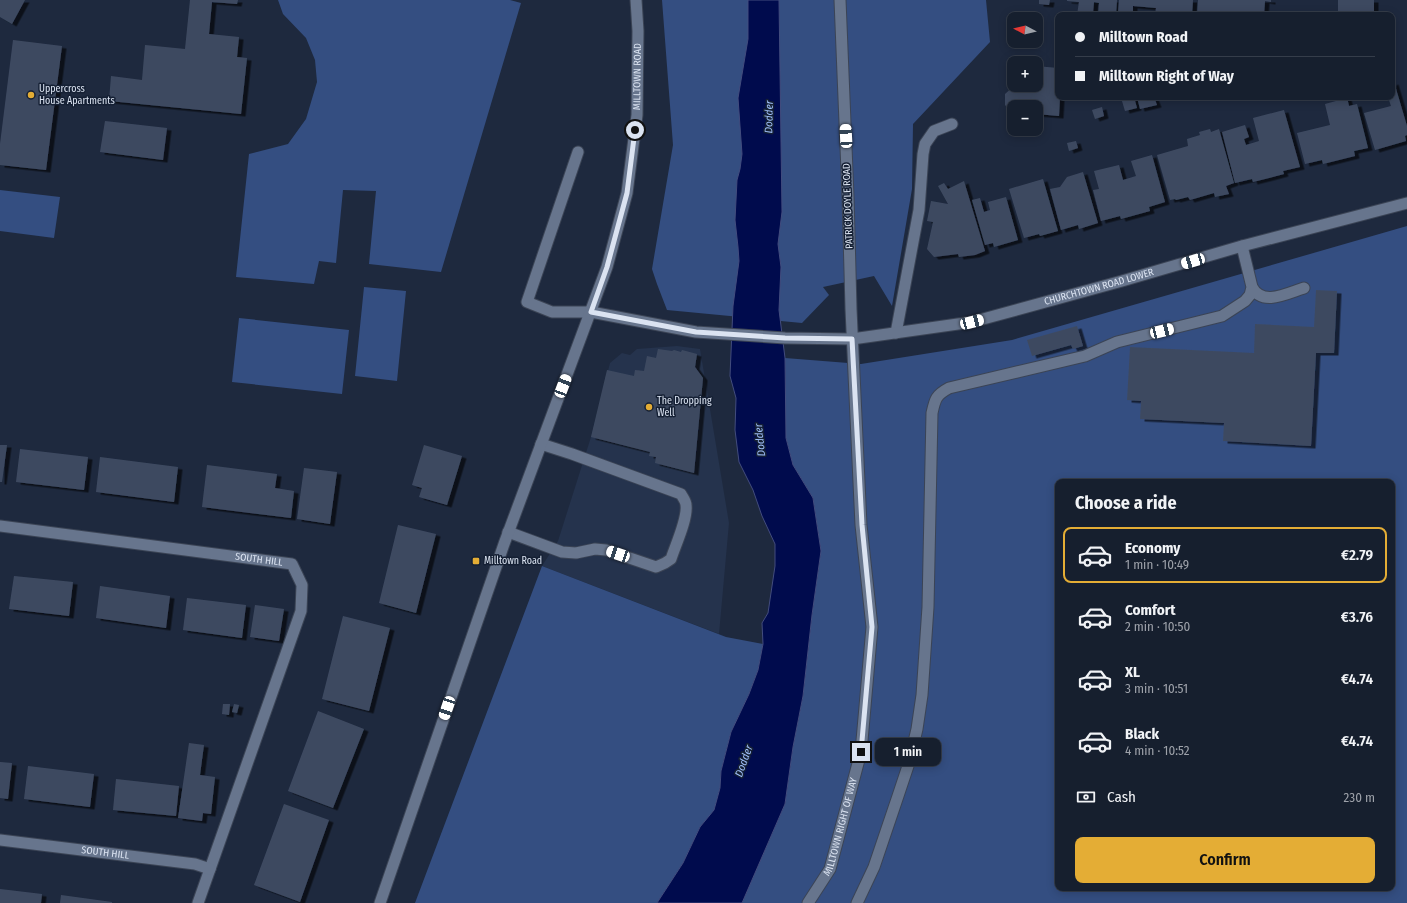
<!DOCTYPE html>
<meta charset="utf-8">
<style>
body{margin:0;font-family:"Fira Sans Condensed",sans-serif;background:#232c3a;color:#f1f3f6;height:100vh;display:flex;flex-direction:column;font-size:15px;white-space:nowrap}
*{box-sizing:border-box;margin:0}
p{font-size:13px;color:#9ea2aa}
.icon{flex:none;width:22px;height:22px;fill:none;stroke:currentColor;stroke-width:2;stroke-linecap:round;stroke-linejoin:round}
.map{position:relative;flex:1;overflow:hidden}
.drawer{position:absolute;left:1055px;top:479px;width:340px;height:412px;display:flex;flex-direction:column;background:#161f2e;border-radius:8px;box-shadow:0 2px 10px #0003,0 0 0 1px #353d4a}
.drawer>*{flex:none}
.top-card{position:absolute;left:1055px;top:12px;width:340px;height:88px;border-radius:8px;box-shadow:0 2px 10px #0003,0 0 0 1px #353d4a;display:grid;align-content:center;height:88px;padding:0 20px;background:#161f2e}
.needle{width:26px;rotate:277deg}
.tools{position:absolute;left:1007px;top:12px;display:grid;gap:8px}
.tools a{display:grid;place-items:center;width:36px;height:36px;border-radius:8px;background:#161f2e;box-shadow:0 2px 10px #0003,0 0 0 1px #353d4a;font-size:20px}
.end{position:absolute;width:18px;height:18px;margin:-9px;border:5px solid #dbe3f1;background:#111;box-shadow:0 0 0 2px #111}
.from{border-radius:50%}
.bubble{position:absolute;height:28px;border-radius:8px;background:#161f2e;box-shadow:0 2px 10px #0003,0 0 0 1px #353d4a;font-size:13px;font-weight:600;line-height:28px;text-align:center}
.car{position:absolute;width:12px;height:24px;margin:-12px -6px;border-radius:5px;box-shadow:0 0 3px 1px #0007;background:linear-gradient(#fff 24%,#345 0 40%,#fff 0 76%,#345 0 86%,#fff 0)}
.top-card b{display:flex;align-items:center;gap:14px;height:38px;font-size:15px}
.top-card b+b{border-top:1px solid #353d4a}
.top-card i{width:10px;height:10px;background:#f1f3f6}
ul{padding:0;list-style:none}
li{display:flex;align-items:center;gap:12px;height:56px;margin:0 8px 6px;padding:0 12px;border:2px solid transparent;border-radius:8px}
li div{flex:1}
li b{display:block;font-size:15px}
li em{font-style:normal;font-weight:600}
li.current{border-color:#e4ad35}
li>.icon{width:36px;height:36px;stroke-width:1.5}
h2{padding:0 20px;font-size:18px;line-height:48px}
.pay{display:flex;align-items:center;gap:10px;height:44px;padding:0 20px;font-size:15px}
.pay p{margin-inline-start:auto}
.button{display:flex;gap:8px;margin-top:auto;padding:8px 20px}
.button a{flex:1;height:46px;border-radius:8px;background:#e4ad35;color:#111;font-size:16px;font-weight:600;line-height:46px;text-align:center}
.map>svg:first-child{display:block}
.built{fill:#25334d}
.green{fill:#344e81;fill-rule:evenodd}
.water{fill:#000b4d;stroke:#424c7e}
.building{fill:#3e4a61;filter:url(#shadow)}
.lines{fill:none;stroke-linecap:round;stroke-linejoin:round}
.service-casing{stroke:#3b4455;stroke-width:13}
.minor-casing{stroke:#3b4455;stroke-width:13}
.tertiary-casing{stroke:#3b4455;stroke-width:13}
.secondary-casing{stroke:#3b4455;stroke-width:13}
.service{stroke:#67758d;stroke-width:11}
.minor{stroke:#67758d;stroke-width:11}
.tertiary{stroke:#67758d;stroke-width:11}
.secondary{stroke:#67758d;stroke-width:11}
.route{stroke:#dbe3f1;stroke-width:5}
.poi-dot{fill:#e4ad35;stroke:#152034;stroke-width:1.5}
.labels{text-anchor:middle;dominant-baseline:central;stroke-width:3;stroke-linejoin:round;paint-order:stroke}
.street-label{font-size:10px;fill:#dbe3f1;stroke:#152034}
.poi-label{font-size:10px;fill:#dbe3f1;stroke:#152034;text-anchor:start}
.water-label{font-size:11px;font-style:italic;fill:#a1c1fb;stroke:#152034}
</style>
<div class="map">
<svg width="1407" height="903" viewBox="0 0 1407 903">
<defs>
<filter id="shadow"><feDropShadow dx="4.5" dy="2.5" stdDeviation="0" flood-color="#0009"/></filter>
</defs>
<rect width="100%" height="100%" fill="#1e293e"/>
<!-- built -->
<path class="built" d="M677,346L700,349L729,523L719,634L542,566L558,541L591,437L610,363L622,353L630,355L637,349Z"/>
<!-- green -->
<path class="green" d="M278,0H510L521,3L441,272L369,264L376,191L343,190L336,263L319,261L314,284L236,277L249,154L288,144L306,119L317,82L315,60L306,38L283,14Z
M662,0H986L990,42L913,124L912,189L892,306L874,276L823,287L829,295L802,323L667,310L657,284L652,269L673,145Z
M0,190L60,197L54,238L0,231Z
M1407,226V903H742L785,804L793,747L803,696L812,615L821,551L813,498L793,465L786,438L785,358L861,364L1012,340ZM1058,482H1392V888H1058Z
M364,287L406,291L397,381L355,376Z
M239,318L349,330L342,394L232,382Z
M542,566L726,637L763,644L758,670L749,694L731,732L721,771L720,788L714,811L700,827L683,863L657,903H415Z"/>
<!-- water -->
<path class="water" d="M748,0H779L782,212L778,244L781,267L779,310L785,358L786,438L793,465L813,498L821,551L812,615L803,696L793,747L785,804L742,903H657L683,863L700,827L714,810L720,788L721,771L731,732L749,694L758,670L763,644L762,623L768,613L775,566V544L762,516L753,490L739,462L735,430L736,398L730,376L733,306L739,261L738,247L735,220L737,180L740,169L742,154L738,98L748,39Z"/>
<!-- building -->
<path class="building" d="M0,0H25L12,24L0,17Z
M190,0H238L237,4L212,2L209,34L239,37L237,57L247,58L241,114L109,101L111,76L142,80L145,45L185,49Z
M1039,0H1050L1049,5L1039,4Z
M1067,0H1117L1116,15H1098L1099,3L1094,2L1093,13L1091,15H1077L1079,2L1067,1Z
M1119,0H1193L1192,15H1155L1156,8L1133,6V11H1125V13H1118Z
M1198,0H1271V2L1265,1L1264,15L1235,13L1234,15H1215V13H1211L1210,15H1197Z
M1338,0H1374V15H1338Z
M13,40L62,46L46,170L0,165V144Z
M1036,66L1058,68V97H1060L1059,116L1036,114V107H1014V113H1013L1005,105V94L1014,86L1030,87V85H1036Z
M1394,82L1407,126V135L1405,136L1406,141L1375,150L1364,113L1391,106L1388,97H1392V83Z
M1134,97L1137,108L1125,111L1122,101Z
M1137,97H1154L1157,105L1140,109Z
M1335,97H1347L1349,106L1357,104L1368,148L1354,151L1355,156L1323,164L1322,160L1305,164L1297,133L1330,125L1325,104L1336,101Z
M1102,107L1104,116L1095,119L1092,110Z
M1284,110L1300,167L1283,171L1284,174L1269,178L1253,182L1252,179L1235,183L1222,132L1245,125L1249,137L1244,139L1246,145L1259,141L1253,118Z
M105,121L167,128L163,160L100,152Z
M1210,129L1211,132L1219,129L1234,183L1226,186L1229,194L1215,197L1214,193L1190,200L1188,197L1176,200L1175,199L1170,200L1157,155L1188,146L1187,139L1200,135L1199,132Z
M1076,141L1078,148L1069,151L1067,143Z
M1152,155L1165,202L1149,207L1150,211L1121,219L1120,216L1101,221L1093,190L1099,189L1094,171L1119,165L1123,180L1136,176L1131,161Z
M1083,172L1098,223L1079,229L1078,225L1061,230L1050,189L1060,187L1067,177Z
M1043,179L1058,231L1040,236L1039,234L1024,238L1009,189Z
M964,181L985,251L975,255L959,257L958,254L934,257L927,249L933,222L927,221L931,201L948,204L938,186L944,183L948,189Z
M1006,197L1018,240L994,247L993,243L985,245L972,200L980,198L984,212L990,210L988,202Z
M1316,290L1337,291L1334,353H1316L1311,446L1223,441L1224,423L1140,419L1141,401L1127,400L1130,347L1254,353L1255,324L1314,327Z
M1077,326L1083,346L1073,349L1071,345L1032,356L1027,340Z
M658,349L672,351L674,350L681,352L682,350L697,354L695,367L703,378L694,473L655,463L656,457L649,456L650,452L591,437L607,370L634,376L635,370L644,371L647,356L656,358Z
M0,445H7L2,482H0Z
M424,445L462,456L447,505L419,497L422,488L412,485Z
M20,449L88,457L84,490L16,482Z
M100,457L178,467L174,502L96,492Z
M207,465L277,474L275,488L294,491L291,518L202,507Z
M304,468L337,472L330,524L297,519Z
M398,525L436,534L416,613L379,603Z
M14,576L73,582L69,616L9,609Z
M100,586L170,596L166,628L96,618Z
M187,598L246,605L242,638L183,630Z
M255,605L284,609L279,641L250,637Z
M343,616L390,628L369,711L322,699Z
M223,704H230L229,715L222,714Z
M234,704L239,705L237,713L232,712Z
M318,711L364,729L333,808L288,791Z
M189,743L204,745L200,775L215,777L211,814L203,813L202,821L178,818Z
M0,762L12,763L8,799L0,798Z
M28,766L94,774L90,807L24,799Z
M116,779L179,786L176,816L113,810Z
M284,804L329,820L300,902L254,885Z
M0,889L42,894L41,903H0Z
M61,895L112,902V903H60Z"/>
<g class="lines">
<!-- service casing -->
<g class="service-casing">
<path id="service" d="M578,152L527,302L552,312H591
M1252,287C1262,307 1288,293 1304,288
M508,532L562,552L576,553L595,549L606,550L656,567L665,563L671,559C675,546 688,519 686,505C686,501 683,498 681,494L572,454L541,444
M857,903L874,867L898,796L909,763L917,729L922,695L928,607L932,413C935,399 936,395 949,388L1085,356L1117,342L1222,316L1245,301L1250,295L1252,287L1242,246"/>
</g>
<!-- minor casing -->
<g class="minor-casing">
<g id="minor">
<path d="M896,333L919,210L923,154L925,144L934,131L952,124"/>
<path id="s1" d="M0,526L292,564L302,585L301,611L198,903"/>
<path id="s2" d="M0,840L195,864L210,869"/>
<path id="s3" d="M808,903L830,869L861,752L872,627L861,525L851,309L848,196L840,0"/>
</g>
</g>
<!-- tertiary casing -->
<g class="tertiary-casing">
<g id="tertiary">
<path id="s4" d="M591,312L696,332L785,338L852,339L972,322L1122,281L1242,246L1407,203"/>
</g>
</g>
<!-- secondary casing -->
<g class="secondary-casing">
<g id="secondary">
<path id="s5" d="M380,903L504,544L607,267L627,193L637,115L638,31L636,0"/>
</g>
</g>
<!-- service -->
<use href="#service" class="service"/>
<!-- minor -->
<use href="#minor" class="minor"/>
<!-- tertiary -->
<use href="#tertiary" class="tertiary"/>
<!-- secondary -->
<use href="#secondary" class="secondary"/>
</g>
<g class="lines">
<!-- route -->
<path class="route" d="M635,130L627,193L607,267L591,312L696,332L785,338L852,339L862,525L872,627L861,752"/>
</g>
<!-- markers -->
<g class="poi-dot">
<circle cx="31" cy="95" r="4"/>
<circle cx="649" cy="407" r="4"/>
<rect x="472" y="557" width="8" height="8" rx="2"/>
</g>
<g class="labels">
<!-- street labels -->
<g class="street-label">
<text stroke="none"><textPath href="#s5" startOffset="869">MILLTOWN ROAD</textPath></text>
<text transform="translate(848 206) rotate(-92)">PATRICK DOYLE ROAD</text>
<text stroke="none"><textPath href="#s4" startOffset="516">CHURCHTOWN ROAD LOWER</textPath></text>
<text stroke="none"><textPath href="#s1" startOffset="261">SOUTH HILL</textPath></text>
<text stroke="none"><textPath href="#s3" startOffset="84">MILLTOWN RIGHT OF WAY</textPath></text>
<text stroke="none"><textPath href="#s2" startOffset="106">SOUTH HILL</textPath></text>
</g>
<!-- poi labels -->
<g class="poi-label">
<text x="39" y="89">Uppercross<tspan x="39" dy="12">House Apartments</tspan></text>
<text x="657" y="401">The Dropping<tspan x="657" dy="12">Well</tspan></text>
<text x="484" y="561">Milltown Road</text>
</g>
<!-- water labels -->
<g class="water-label">
<text transform="translate(769 117) rotate(-89)">Dodder</text>
<text transform="translate(760 440) rotate(-96)">Dodder</text>
<text transform="translate(744 761) rotate(-70)">Dodder</text>
</g>
</g>
</svg>
<div class="tools">
<a><svg class="needle" viewBox="-14 -14 28 28"><path d="M0-13l5 13h-10z" fill="#e53935"/><path d="M0 13l5-13h-10z" fill="#9ea2aa"/></svg></a>
<a>+</a>
<a>−</a>
</div>
<i class="end from" style="left:635px;top:130px"></i>
<i class="end" style="left:861px;top:752px"></i>
<div class="bubble" style="left:875px;top:738px;width:66px">1 min</div>
<i class="car" style="left:846px;top:136px;rotate:357deg"></i>
<i class="car" style="left:1193px;top:261px;rotate:254deg"></i>
<i class="car" style="left:972px;top:322px;rotate:75deg"></i>
<i class="car" style="left:1162px;top:331px;rotate:76deg"></i>
<i class="car" style="left:563px;top:386px;rotate:21deg"></i>
<i class="car" style="left:618px;top:554px;rotate:289deg"></i>
<i class="car" style="left:447px;top:708px;rotate:199deg"></i>
<div class="top-card">
<b><i class="from"></i>Milltown Road</b>
<b><i></i>Milltown Right of Way</b>
</div>
<section class="drawer">
<h2>Choose a ride</h2>
<ul>
<li class="current"><svg class="icon" aria-label="car" viewBox="0 0 24 24"><path d="M5 17H2v-5l4-1 3-4h7l3 4 3 1v5h-3M9 17h6M6 11h13"/><circle cx="7" cy="17" r="2"/><circle cx="17" cy="17" r="2"/></svg><div><b>Economy</b><p>1 min · 10:49</p></div><em>€2.79</em></li>
<li><svg class="icon" aria-label="car" viewBox="0 0 24 24"><path d="M5 17H2v-5l4-1 3-4h7l3 4 3 1v5h-3M9 17h6M6 11h13"/><circle cx="7" cy="17" r="2"/><circle cx="17" cy="17" r="2"/></svg><div><b>Comfort</b><p>2 min · 10:50</p></div><em>€3.76</em></li>
<li><svg class="icon" aria-label="car" viewBox="0 0 24 24"><path d="M5 17H2v-5l4-1 3-4h7l3 4 3 1v5h-3M9 17h6M6 11h13"/><circle cx="7" cy="17" r="2"/><circle cx="17" cy="17" r="2"/></svg><div><b>XL</b><p>3 min · 10:51</p></div><em>€4.74</em></li>
<li><svg class="icon" aria-label="car" viewBox="0 0 24 24"><path d="M5 17H2v-5l4-1 3-4h7l3 4 3 1v5h-3M9 17h6M6 11h13"/><circle cx="7" cy="17" r="2"/><circle cx="17" cy="17" r="2"/></svg><div><b>Black</b><p>4 min · 10:52</p></div><em>€4.74</em></li>
</ul>
<div class="pay"><svg class="icon" aria-label="cash" viewBox="0 0 24 24"><path d="M3 7h18v10H3z"/><circle cx="12" cy="12" r="2"/></svg>Cash<p>230 m</p></div>
<div class="button"><a>Confirm</a></div>
</section>
</div>
